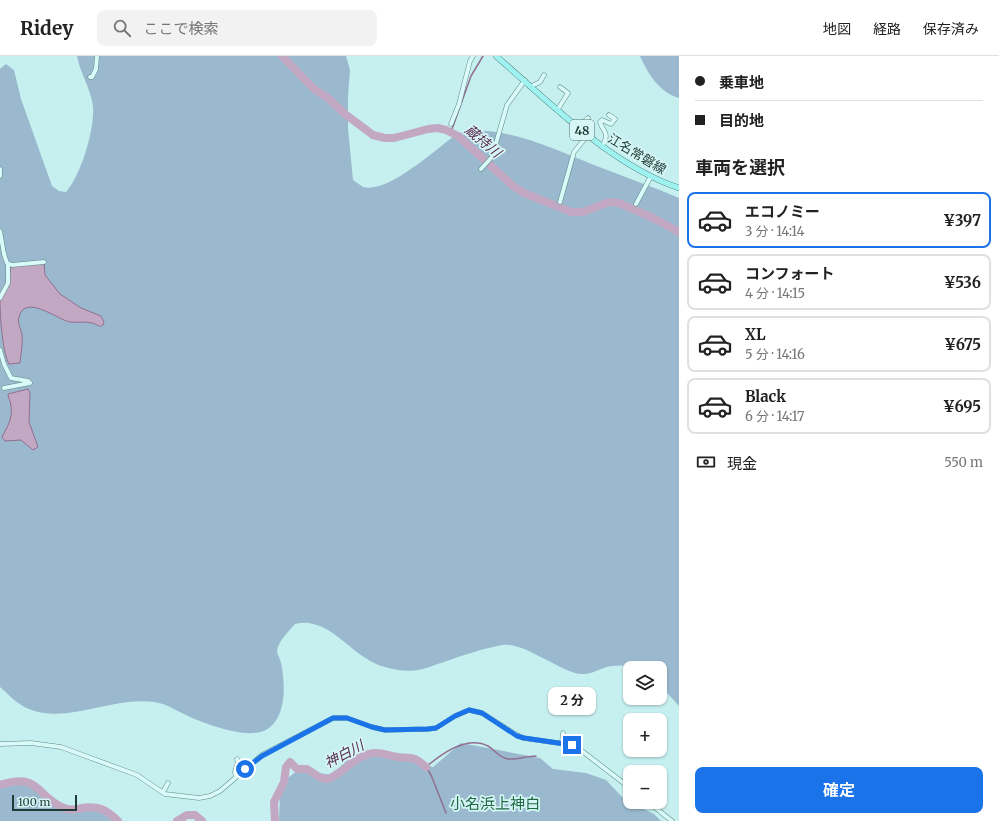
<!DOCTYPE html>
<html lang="ja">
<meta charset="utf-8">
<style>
body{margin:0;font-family:Merriweather,"Noto Sans JP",serif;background:#f2f2f2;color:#222;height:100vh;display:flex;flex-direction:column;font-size:15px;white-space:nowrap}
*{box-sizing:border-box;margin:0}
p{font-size:13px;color:#767676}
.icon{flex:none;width:22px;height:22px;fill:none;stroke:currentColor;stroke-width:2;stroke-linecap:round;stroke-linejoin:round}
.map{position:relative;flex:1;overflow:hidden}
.panel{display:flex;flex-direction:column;background:#fff;width:320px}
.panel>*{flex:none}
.banner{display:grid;align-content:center;height:88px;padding:0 16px;background:#fff}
.buttons{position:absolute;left:623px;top:605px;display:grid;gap:8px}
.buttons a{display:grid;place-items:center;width:44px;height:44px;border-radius:8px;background:#fff;box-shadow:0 1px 3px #0004;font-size:20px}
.scale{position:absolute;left:12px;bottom:10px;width:65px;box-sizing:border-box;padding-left:4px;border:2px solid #1f3b35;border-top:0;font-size:11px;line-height:14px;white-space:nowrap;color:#1f3b35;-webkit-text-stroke:3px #d6f6f6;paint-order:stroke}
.end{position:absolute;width:18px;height:18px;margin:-9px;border:5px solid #1a73e8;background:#fff;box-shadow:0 0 0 2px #fff}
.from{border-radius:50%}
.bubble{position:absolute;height:28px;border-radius:8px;background:#fff;box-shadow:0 1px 3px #0004;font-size:13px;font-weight:700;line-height:28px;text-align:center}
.banner b{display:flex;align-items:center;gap:14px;height:38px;font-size:15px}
.banner b+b{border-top:1px solid #e0e0e0}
.banner i{width:10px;height:10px;background:#222}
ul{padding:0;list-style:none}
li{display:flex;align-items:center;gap:12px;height:56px;margin:0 8px 6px;padding:0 8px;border:2px solid #e0e0e0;border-radius:8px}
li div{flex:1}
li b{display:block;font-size:15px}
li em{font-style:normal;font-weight:700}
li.selected{border-color:#1a73e8}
li>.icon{width:36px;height:36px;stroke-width:1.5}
h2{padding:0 16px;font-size:18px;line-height:48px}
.pay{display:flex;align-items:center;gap:10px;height:44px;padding:0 16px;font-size:15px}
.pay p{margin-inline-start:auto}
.action{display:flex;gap:8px;margin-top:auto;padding:8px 16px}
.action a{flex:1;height:46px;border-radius:8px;background:#1a73e8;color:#fff;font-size:16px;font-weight:700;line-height:46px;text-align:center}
header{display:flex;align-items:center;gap:24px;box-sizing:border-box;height:56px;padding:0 20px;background:#fff;border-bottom:1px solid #e0e0e0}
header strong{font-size:19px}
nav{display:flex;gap:22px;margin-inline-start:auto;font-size:14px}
.search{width:280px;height:36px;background:#f2f2f2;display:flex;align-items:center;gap:10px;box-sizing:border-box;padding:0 14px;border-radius:8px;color:#767676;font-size:15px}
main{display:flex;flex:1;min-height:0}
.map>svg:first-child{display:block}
.green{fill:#9ab9ce}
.water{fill:#c2a8c3;stroke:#926e90}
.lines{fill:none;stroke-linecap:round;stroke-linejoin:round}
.stream{stroke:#926e90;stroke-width:1.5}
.river{stroke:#c2a8c3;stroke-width:8}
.minor-casing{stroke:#5b8b82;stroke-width:5}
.major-casing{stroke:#2f594f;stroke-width:6}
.minor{stroke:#daf9f9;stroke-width:4}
.major{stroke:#9ef2f0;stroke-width:5.5}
.route{stroke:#1a73e8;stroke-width:5}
.labels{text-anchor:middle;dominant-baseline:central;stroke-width:3.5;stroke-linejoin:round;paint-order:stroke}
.shield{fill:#d6f6f6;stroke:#56736f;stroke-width:1}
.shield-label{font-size:12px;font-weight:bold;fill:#1f3b35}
.street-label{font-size:13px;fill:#1f3b35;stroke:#d6f6f6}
.water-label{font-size:14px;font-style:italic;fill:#5b2e51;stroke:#d6f6f6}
.quarter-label{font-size:15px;fill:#1e6843;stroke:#d6f6f6}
</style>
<header>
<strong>Ridey</strong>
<div class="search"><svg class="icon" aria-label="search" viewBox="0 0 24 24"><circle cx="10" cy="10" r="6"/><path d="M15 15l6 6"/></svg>ここで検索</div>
<nav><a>地図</a><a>経路</a><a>保存済み</a></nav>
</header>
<main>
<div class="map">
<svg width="679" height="765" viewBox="0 0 679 765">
<rect width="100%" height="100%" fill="#c6efef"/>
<!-- green -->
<path class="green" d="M77,0H346L350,14L348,40V72L353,124C356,126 360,129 363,131C388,138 437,92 457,78C496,65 557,94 594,109C622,120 651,130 679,142V650L660,629V612C644,612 628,608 612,610C597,612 592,621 575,617C554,611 522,586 502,589C481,593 461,600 441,607C434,609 426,613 418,614C408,616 395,614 385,611C357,604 338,573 313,568C307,566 301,567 295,568C289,575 277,586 277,596C278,599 280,603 281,607C285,627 287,658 269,672C251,686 206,668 188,660C179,656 171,651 163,648C117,636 70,670 29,653C18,649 8,638 0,631V13L6,8L14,14L21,43L52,130L59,135L66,136C81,119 95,73 93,50C91,33 80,17 77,0Z
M640,0H679V42C659,36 648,18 640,0Z
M461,687L540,702L553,713L586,717L606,724L625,744L654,758L661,765H279L280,739L284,725L298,714L332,719L346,705L376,695L408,705L433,711Z
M32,726L48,740L72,754H97L113,765H0V731H7Z"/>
<!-- water -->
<path class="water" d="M41,207H44L45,219L60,238L81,252L101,260L104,266L103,269C99,272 97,268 92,267C86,265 77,267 70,266C58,264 25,237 19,261C17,266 21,273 22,279C23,288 21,297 20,307L9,308C2,295 0,258 0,244C4,231 11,226 10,211Z
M28,333L30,337L29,366L38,391L33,394L21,384L5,385L2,381C7,371 13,363 11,350C11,346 8,342 8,338Z"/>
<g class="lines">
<!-- stream -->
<path class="stream" d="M451,76L471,20L483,0
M446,757L431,719L426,711C441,698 467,679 488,690C495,694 499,702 508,703C517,704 527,700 536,700"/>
<!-- river -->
<path class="river" d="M282,0L314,33L328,42L345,58L373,79L385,82H394L428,73L438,72L446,74L458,80L513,130L524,137L571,156H583L609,146L619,147L653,162L679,176
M0,729C41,716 35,740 64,752C71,755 76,753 82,752C98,749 107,754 118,765
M177,765L187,759H195L202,765
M275,765L274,746L284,726L286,711L290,706L297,713H307L321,722L328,723C345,716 357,697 376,697C384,697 390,700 398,701C414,703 412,699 426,711"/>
<!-- minor casing -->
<g class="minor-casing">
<path id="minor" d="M90,21H92L96,13L97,0
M532,30L540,26L544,19
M558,53L568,37L560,31
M451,68L459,48L470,5L473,0
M579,70L588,62
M602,91C610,76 604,78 600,66L602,64L611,68L615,63L609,59
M0,113V120
M481,113L492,101L507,49L525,24
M560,146L574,96L588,79
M636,148L651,120
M0,175L4,198L7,207L12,209L44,206
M0,242L8,227V208
M0,294L4,308L11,322L28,325L30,327L4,332
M562,687L563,677
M0,688L31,687L61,691L137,719L165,738L199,742L210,740L220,735L262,699L333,662H347L372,671L385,674L428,673L436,672L455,660L469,654L482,657L517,679L523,682L572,689L582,695L630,732
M236,721L235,716L238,706L237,703
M163,736L168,727
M648,746L672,765"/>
</g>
<!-- major casing -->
<g class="major-casing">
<path id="major" d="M496,0C549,46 612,110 679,132"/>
</g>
<!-- minor -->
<use href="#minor" class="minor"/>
<!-- major -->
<use href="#major" class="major"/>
</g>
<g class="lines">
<!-- route -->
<path class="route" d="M245,713L262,700L333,662H347L372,671L385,674L428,673L436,672L455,660L469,654L482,657L517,680L524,682L572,689"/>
</g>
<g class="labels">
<!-- shield labels -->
<rect class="shield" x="570" y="64" width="24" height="20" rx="3"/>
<g class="shield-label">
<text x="582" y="74">48</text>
</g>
<!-- street labels -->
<g class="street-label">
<text transform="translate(637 98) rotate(31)">江名常磐線</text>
</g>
<!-- water labels -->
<g class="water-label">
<text transform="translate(483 85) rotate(40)">蔵持川</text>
<text transform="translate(344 698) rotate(-28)">神白川</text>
</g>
<!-- quarter labels -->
<g class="quarter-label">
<text x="495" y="747">小名浜上神白</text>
</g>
</g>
</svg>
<div class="buttons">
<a><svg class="icon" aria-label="layers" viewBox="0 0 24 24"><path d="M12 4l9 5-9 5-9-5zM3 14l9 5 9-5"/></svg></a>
<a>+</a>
<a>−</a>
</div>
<div class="scale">100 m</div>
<i class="end from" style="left:245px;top:713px"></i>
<i class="end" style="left:572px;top:689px"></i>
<div class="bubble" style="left:548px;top:631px;width:48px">2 分</div>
</div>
<section class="panel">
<div class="banner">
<b><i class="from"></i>乗車地</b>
<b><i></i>目的地</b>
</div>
<h2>車両を選択</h2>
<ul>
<li class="selected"><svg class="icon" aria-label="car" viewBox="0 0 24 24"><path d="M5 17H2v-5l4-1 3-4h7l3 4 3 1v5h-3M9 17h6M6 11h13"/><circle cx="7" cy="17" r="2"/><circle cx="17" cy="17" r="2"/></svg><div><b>エコノミー</b><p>3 分 · 14:14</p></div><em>¥397</em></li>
<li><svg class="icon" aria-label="car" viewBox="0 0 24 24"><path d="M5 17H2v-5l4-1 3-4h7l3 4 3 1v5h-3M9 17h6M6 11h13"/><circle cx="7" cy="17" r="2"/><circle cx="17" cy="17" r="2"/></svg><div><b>コンフォート</b><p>4 分 · 14:15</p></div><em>¥536</em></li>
<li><svg class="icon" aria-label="car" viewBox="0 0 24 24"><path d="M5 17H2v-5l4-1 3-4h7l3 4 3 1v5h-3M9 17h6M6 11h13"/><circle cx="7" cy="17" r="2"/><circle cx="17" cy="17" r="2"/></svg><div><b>XL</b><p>5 分 · 14:16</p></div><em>¥675</em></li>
<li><svg class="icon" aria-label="car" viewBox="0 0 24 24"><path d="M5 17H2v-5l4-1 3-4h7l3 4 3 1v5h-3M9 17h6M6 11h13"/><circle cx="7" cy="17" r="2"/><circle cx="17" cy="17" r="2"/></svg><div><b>Black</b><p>6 分 · 14:17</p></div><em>¥695</em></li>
</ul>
<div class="pay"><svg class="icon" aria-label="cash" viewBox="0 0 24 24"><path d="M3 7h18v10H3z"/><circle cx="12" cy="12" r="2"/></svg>現金<p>550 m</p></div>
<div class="action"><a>確定</a></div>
</section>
</main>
